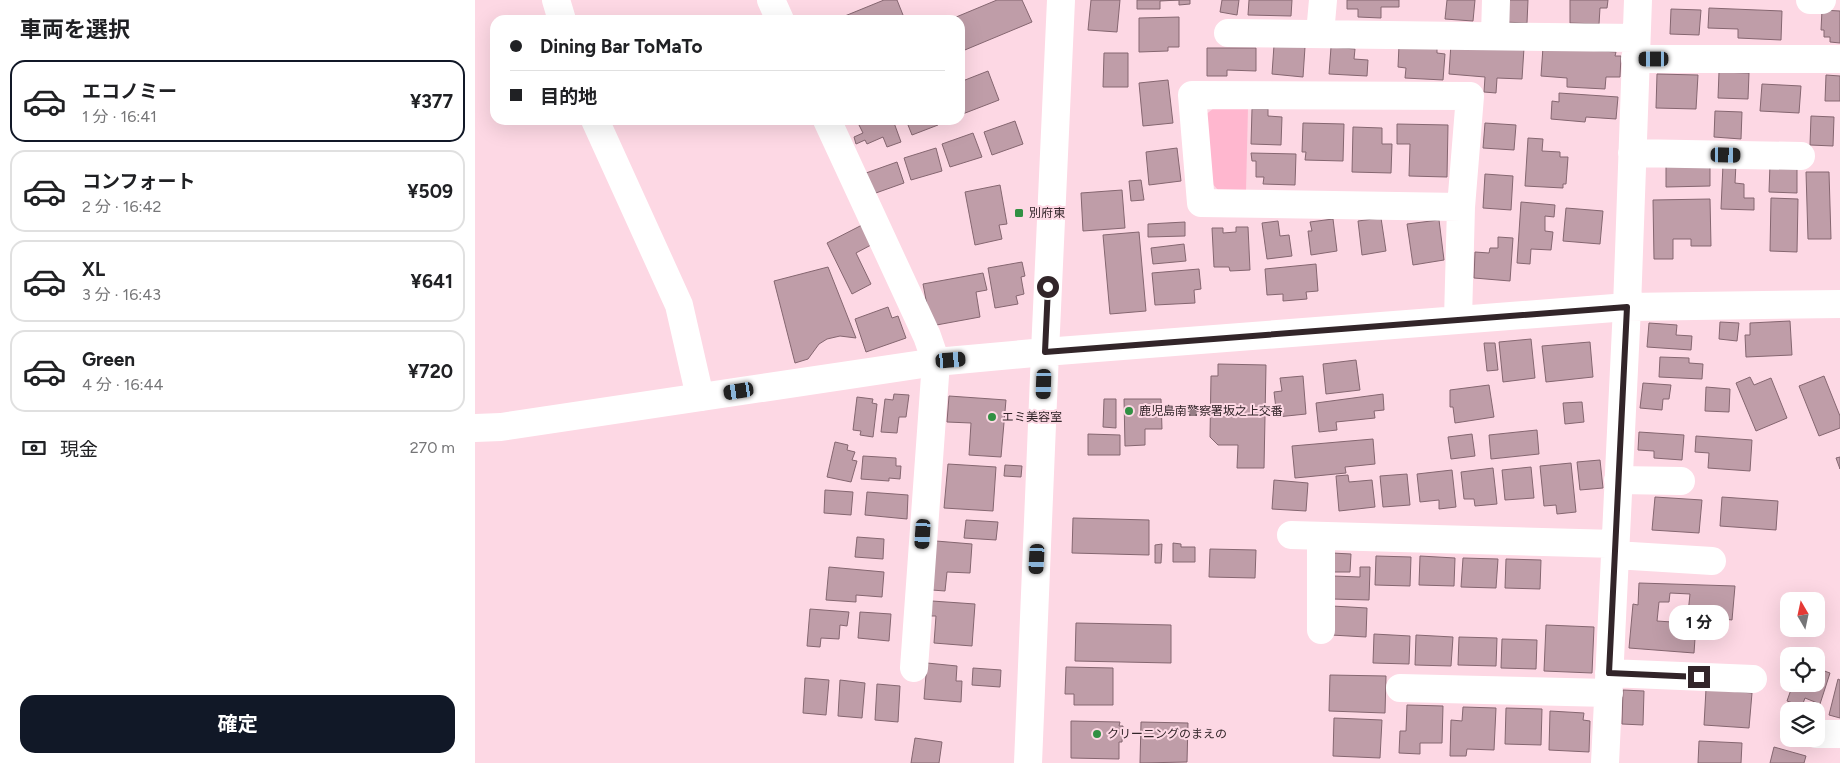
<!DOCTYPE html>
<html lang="ja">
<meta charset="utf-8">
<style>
body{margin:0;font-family:Figtree,"Noto Sans JP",sans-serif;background:#f6f6f6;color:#202124;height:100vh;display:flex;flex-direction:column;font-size:19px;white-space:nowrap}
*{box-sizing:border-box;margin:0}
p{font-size:16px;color:#757577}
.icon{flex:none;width:28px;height:28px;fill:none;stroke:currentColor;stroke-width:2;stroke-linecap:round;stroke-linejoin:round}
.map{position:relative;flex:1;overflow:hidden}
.sheet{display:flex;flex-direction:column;background:#fff;width:475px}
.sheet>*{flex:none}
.hud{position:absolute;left:15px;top:15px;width:475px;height:110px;border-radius:15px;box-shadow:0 5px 20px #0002;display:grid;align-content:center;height:110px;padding:0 20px;background:#fff}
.needle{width:32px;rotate:351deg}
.buttons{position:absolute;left:1305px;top:592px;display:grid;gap:10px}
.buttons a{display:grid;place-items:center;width:45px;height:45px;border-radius:10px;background:#fff;box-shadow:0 5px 20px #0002;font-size:25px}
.end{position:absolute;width:22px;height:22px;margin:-11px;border:6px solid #322529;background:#fff;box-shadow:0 0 0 2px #fff}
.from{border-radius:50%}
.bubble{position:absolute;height:35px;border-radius:15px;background:#fff;box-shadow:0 5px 20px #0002;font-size:16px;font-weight:700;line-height:35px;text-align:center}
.car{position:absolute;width:15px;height:30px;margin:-15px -8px;border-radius:6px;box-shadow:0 0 4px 1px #0007;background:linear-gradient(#222 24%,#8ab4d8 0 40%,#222 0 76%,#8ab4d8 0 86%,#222 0)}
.hud b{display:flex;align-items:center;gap:18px;height:48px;font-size:19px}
.hud b+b{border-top:1px solid #e0e0e0}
.hud i{width:12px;height:12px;background:#202124}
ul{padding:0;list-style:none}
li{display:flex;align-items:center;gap:15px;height:82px;margin:0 10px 8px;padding:0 10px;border:2px solid #e0e0e0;border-radius:15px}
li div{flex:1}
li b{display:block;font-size:19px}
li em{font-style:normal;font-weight:700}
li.on{border-color:#111827}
li>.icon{width:45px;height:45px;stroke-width:1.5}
h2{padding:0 20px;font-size:22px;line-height:60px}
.pay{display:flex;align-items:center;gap:12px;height:55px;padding:0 20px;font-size:19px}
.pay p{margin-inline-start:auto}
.primary-button{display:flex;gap:10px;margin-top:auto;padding:10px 20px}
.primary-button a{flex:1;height:58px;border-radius:15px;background:#111827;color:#fff;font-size:20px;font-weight:700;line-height:58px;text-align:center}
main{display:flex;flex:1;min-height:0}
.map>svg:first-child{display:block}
.green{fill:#ffb7cf}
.building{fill:#bf9da8;stroke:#856670;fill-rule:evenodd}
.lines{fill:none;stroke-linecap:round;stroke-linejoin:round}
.street{stroke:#fff;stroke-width:28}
.secondary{stroke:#fff;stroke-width:28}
.route{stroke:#322529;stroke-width:6}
.poi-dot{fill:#319043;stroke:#fdd8e4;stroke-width:2}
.labels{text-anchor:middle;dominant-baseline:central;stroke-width:4;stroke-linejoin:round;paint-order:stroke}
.poi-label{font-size:12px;fill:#322529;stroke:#fdd8e4;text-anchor:start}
</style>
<main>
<section class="sheet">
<h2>車両を選択</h2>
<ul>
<li class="on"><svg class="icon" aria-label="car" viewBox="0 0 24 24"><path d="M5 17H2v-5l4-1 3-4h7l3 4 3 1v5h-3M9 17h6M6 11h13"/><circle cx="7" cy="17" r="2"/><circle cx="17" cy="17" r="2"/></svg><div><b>エコノミー</b><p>1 分 · 16:41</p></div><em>¥377</em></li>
<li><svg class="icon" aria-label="car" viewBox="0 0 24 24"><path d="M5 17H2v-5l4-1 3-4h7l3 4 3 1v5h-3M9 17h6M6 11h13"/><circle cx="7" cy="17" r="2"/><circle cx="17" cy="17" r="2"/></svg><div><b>コンフォート</b><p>2 分 · 16:42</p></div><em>¥509</em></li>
<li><svg class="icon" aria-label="car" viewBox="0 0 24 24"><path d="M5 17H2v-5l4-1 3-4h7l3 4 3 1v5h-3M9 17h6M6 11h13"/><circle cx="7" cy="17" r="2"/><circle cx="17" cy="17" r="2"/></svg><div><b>XL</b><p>3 分 · 16:43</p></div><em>¥641</em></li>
<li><svg class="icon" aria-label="car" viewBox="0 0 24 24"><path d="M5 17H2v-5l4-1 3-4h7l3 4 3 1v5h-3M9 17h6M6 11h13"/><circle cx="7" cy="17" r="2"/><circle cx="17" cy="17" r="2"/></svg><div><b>Green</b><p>4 分 · 16:44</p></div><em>¥720</em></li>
</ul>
<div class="pay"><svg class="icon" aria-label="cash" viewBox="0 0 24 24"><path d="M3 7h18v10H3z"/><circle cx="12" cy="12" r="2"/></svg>現金<p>270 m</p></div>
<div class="primary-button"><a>確定</a></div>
</section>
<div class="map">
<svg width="1365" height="763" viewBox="0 0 1365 763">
<rect width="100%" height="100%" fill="#fdd8e4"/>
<!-- green -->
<path class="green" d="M739,108H773L771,191H744L734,180L729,116Z"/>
<!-- building -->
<path class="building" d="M409,0H422L430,20H360Z
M522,0H547L557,22L485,52V20H474Z
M616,0H645L642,32L613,30Z
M662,0H715V4L704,5V0L685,1V9H662Z
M747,0H764L762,15L745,12Z
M774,0H817L816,16L773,15Z
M872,0H924V7H906V18L883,17V9H872Z
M972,0H1000L998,21L970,19Z
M1030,0H1053L1052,23L1028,22Z
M1095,0H1133L1132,8H1125L1124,24L1095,23Z
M1234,8L1307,11L1306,40L1263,38V29L1233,28Z
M1196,9L1226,10L1224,35L1195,34Z
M1347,10L1365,11V43L1355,42V37H1349V30H1346Z
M704,17V47H693V51L664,52V18Z
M976,43L1049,48L1047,79L1022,78L1021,93L1009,92L1010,77L974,74Z
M799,45L830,47L828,77L797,74Z
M924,45L962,47V53L970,54L968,80L930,78L931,68L923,67Z
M856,47L880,49L879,59L893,60L892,76L854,74Z
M1068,47L1141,52L1140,56H1146L1145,77H1131L1130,89L1092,87V78L1066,76Z
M732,48H781V71L752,70V76H732Z
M629,53H653V87H628Z
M513,71L524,100L485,115V82Z
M1244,72L1274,73L1273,99L1243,98Z
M1182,74L1223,75L1221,109L1181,108Z
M1351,75L1365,76V101H1350Z
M693,80L698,123L668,126L664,83Z
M1287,84L1326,86L1324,113L1285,111Z
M1084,93L1143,97L1141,119L1111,117L1110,122L1076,119L1077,101L1084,102Z
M777,109H793V116L807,117L806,145L776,144Z
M1240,111L1267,112L1266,139L1239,137Z
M1336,116L1359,117L1358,146L1335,145Z
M392,120H418L426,142L412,147L408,137L392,144L390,140L381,144L379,137L388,133L383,123Z
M431,120H461L463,125L437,135Z
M540,121L548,144L517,155L509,132Z
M828,123L869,124L868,161L830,160L831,152H827Z
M1010,123L1041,125L1039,150L1008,148Z
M922,124L973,125L972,177L934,176L935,144H922Z
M878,127L907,128V144H917L916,173L877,172Z
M498,133L507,157L475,167L467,144Z
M1053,138L1068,139L1067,151L1085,152V157H1093L1091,184H1088V188L1050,186Z
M461,148L467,171L436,180L429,158Z
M702,148L706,181L674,185L671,152Z
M776,153L821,154L820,185L788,184L789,177H781V161H777Z
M422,162L429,183L398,194L391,173Z
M1235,164V186L1191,187V165Z
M1248,164H1261L1260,183L1269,184V198H1279V210L1246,209Z
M1295,164L1322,165V193L1294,192Z
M1331,172H1354L1356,239H1333Z
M1010,174L1038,176L1036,210L1008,208Z
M666,180L669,200L656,201L654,181Z
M525,185L532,224L524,225L527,239L500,245L490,192Z
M647,190L650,228L608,231L606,193Z
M1296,198L1323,199L1322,252L1295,251Z
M1235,199L1236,246H1216V239H1198V259H1179L1178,200Z
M1046,202L1080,205L1079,217L1070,216V231L1078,232L1076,250L1056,249L1055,264L1042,263Z
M1091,208L1128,211L1125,244L1088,241Z
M906,218L911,251L887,255L883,221Z
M858,219L862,251L836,255L833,231H837L835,222Z
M964,220L969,260L938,265L932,224Z
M803,221L805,236L814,235L817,256L792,259L787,223Z
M710,222V236L673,237V224Z
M387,225L396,245L381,253L396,284L377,294L352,243Z
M761,227H773L775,270L755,271L754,267H739L737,228H748V233L761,232Z
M664,232L671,311L635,314L628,235Z
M1023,237L1038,238L1035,281L999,278L1000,252L1014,253L1015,248H1023Z
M709,244L711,261L678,264L676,248Z
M547,262L550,276L546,277L549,294L541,296L543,304L520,308L513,268Z
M841,264L843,291L831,292L832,299L808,301V294L792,295L790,269Z
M353,267L381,338L365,336L352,339L344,344L333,359L320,363L299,281Z
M724,269L726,289L719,290L720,303L680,305L677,273Z
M508,273L512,290L501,292L505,317L456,326L448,284Z
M413,307L417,318L423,316L431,338L391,352L380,319Z
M1315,321L1317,355L1271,357L1270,335H1275V323Z
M1245,322L1264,323L1262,341L1244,339Z
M1174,323L1202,325L1201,335L1217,336L1216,350L1172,347Z
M1056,339L1060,378L1028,382L1024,342Z
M1115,342L1118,377L1071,382L1067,346Z
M1009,343H1020L1023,370L1012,371Z
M1185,357L1214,358V363L1228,364L1227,379L1184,377Z
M881,360L885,390L851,394L848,364Z
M743,364L791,365L789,468H762L763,445H743L735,437L736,376H743Z
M828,376L831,414L802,417L799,392L807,391L805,378Z
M1349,376L1365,416V428L1344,436L1324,386Z
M1275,377L1279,385L1296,378L1312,418L1281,431L1261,383Z
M1168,383L1196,385L1194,399H1188L1187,410L1165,408Z
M1014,385L1019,417L980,423L978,407H975V390Z
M1231,387L1255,389L1254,412L1230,411Z
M419,394L434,395L431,417H424L422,433L406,432L410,399L418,400Z
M908,394L909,410L899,411L900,418L861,422L862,430L844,432L841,403Z
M474,396L531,400L526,457L494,455L496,423L472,422Z
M382,397L398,399L397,403L402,404L398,437L385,435L386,431L378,430Z
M629,399H641V428L628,427Z
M649,399H686L687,429H670V445L650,446Z
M1107,402L1109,422L1090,424L1088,403Z
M1062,430L1064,454L1016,459L1014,435Z
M1164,432L1209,435L1207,460L1179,458V451L1163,450Z
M613,434L645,435V455H613Z
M997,434L1000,456L976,459L973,437Z
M1221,436L1277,440L1275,471L1233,468L1234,453L1220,452Z
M898,439L900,464L870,467L871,473L820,478L817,446Z
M360,442L373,445L372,450L380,452L377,460L382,461L376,482L352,477Z
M388,456L421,458V466H426L425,479L414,478V481L386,479Z
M1365,457V469L1361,458Z
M1125,460L1128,488L1105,490L1102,462Z
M1096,463L1101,512L1082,514L1081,505L1069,506L1065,466Z
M473,464L521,467L518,511L469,508Z
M530,465L547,466L546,477L529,476Z
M1056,467L1059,498L1030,500L1027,470Z
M1018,468L1022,504L1000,506L999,499H989L986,472Z
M977,470L981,507L964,509V500L945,502L942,474Z
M932,474L935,505L908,507L905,476Z
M873,475L874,482L897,480L900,507L864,511L861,476Z
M799,480L833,483L831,511L797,509Z
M350,490L378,492L376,515L349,513Z
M392,492L433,495L432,519L390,515Z
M1180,497L1227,500L1224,533L1177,530Z
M1247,497L1303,501L1301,530L1245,526Z
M598,518L674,520V555L597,553Z
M491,520L523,522L521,540L489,538Z
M382,537L409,539L408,559L380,557Z
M461,541L497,544L495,573L472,572L470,591L457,590Z
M698,543L706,544V547H720V562H698Z
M687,544L686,563H680V545Z
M735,549L781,550L780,578L734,577Z
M857,553L876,554L875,572H857Z
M901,556L936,557L935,586L900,585Z
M945,556L980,558L979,586L944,585Z
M988,558L1023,559L1021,588L986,587Z
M1031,559L1066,560L1065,589L1030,588Z
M354,567L409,572L407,597L381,595V602L351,600Z
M885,567H895L894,600L857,599L858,576L885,577Z
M1164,583L1260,586L1257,620L1241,618V625L1221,624L1219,653L1154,648L1158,604L1163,605ZM1195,593L1215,594L1212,623L1182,621L1184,602H1194Z
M457,601L500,604L497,646L459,643L461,616H456Z
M857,606L892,608L891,637L856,635Z
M335,609L374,612L372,626L365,625L364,639L346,638L345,647L332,646Z
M385,612L416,614L414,641L383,638Z
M601,623L696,625V663L600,661Z
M1071,625L1119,627L1117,673L1069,671Z
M899,634L935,636L934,664L898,663Z
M941,635L978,637L976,666L940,665Z
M984,637L1022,638L1021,666L983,665Z
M1027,639L1062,640L1061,669L1026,668Z
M452,663L482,666L481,681H487L486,702L449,699Z
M591,667L638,668V705H599V694H590Z
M498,668L526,670L525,687L497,685Z
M1341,668L1355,673L1345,704L1330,698L1327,706L1312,701L1318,684H1341Z
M855,675L911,676L910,713L854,711Z
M330,678L354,680L351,715L328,713Z
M1363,679L1365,680V718L1354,715Z
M365,680L390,683L387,718L363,716Z
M402,684L425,686L423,722L400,720Z
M1231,689L1277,693L1274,728L1229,725Z
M1148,690L1169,691L1168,725L1147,724Z
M932,705L968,706L967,743H945V754L924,753L925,731H931Z
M988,707L1021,708L1019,750L992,749L991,756H975L976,720L987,721Z
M1031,708L1067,709L1066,745L1030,744Z
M1075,711L1109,713L1108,720L1115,721L1114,752L1074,750Z
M859,718L907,720L905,758L858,756Z
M596,721L645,722L644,726H648L647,742H644V759L596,758Z
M666,722L713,723L712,762L665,763Z
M440,738L467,742L464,763H436Z
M1224,741L1267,743L1266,763H1223Z
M1299,747L1331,756L1329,763H1295Z"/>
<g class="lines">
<!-- street -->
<path class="street" d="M81,0L87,20
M296,0L305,20
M1335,0H1347
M753,33L1161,38
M845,34L848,0
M1020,36L1021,0
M1160,59H1365
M120,120L204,305L225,397
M352,120L452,336L461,362L439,668
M1157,153L1326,156
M983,319L986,207L995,96L717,95L726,203L986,207
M1143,480L1206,481
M816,535L1141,544
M1140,555L1237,561
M846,630V536
M1134,673L1278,679
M925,688L1134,693
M1341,734H1365
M553,763L570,352L1152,307L1365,304
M1130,763L1152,307L1163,0"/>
<!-- secondary -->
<path class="secondary" d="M0,428L26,427L461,362L570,352L586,0"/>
</g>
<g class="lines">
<!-- route -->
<path class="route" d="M573,287L570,352L1152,307L1134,673L1224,677"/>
</g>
<!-- markers -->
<g class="poi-dot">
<rect x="539" y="208" width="10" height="10" rx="2.5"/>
<circle cx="654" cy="411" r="5"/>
<circle cx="517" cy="417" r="5"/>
<circle cx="622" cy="734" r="5"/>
</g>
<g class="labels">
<!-- poi labels -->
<g class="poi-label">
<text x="554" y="213">別府東</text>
<text x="664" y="411">鹿児島南警察署坂之上交番</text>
<text x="527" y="417">エミ美容室</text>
<text x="632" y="734">クリーニングのまえの</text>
</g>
</g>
</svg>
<div class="buttons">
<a><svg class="needle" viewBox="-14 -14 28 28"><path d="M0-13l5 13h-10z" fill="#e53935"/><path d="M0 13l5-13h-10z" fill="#757577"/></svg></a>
<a><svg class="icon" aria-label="locate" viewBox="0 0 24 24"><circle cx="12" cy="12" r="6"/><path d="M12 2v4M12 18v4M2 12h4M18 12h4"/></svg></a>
<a><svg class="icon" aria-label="layers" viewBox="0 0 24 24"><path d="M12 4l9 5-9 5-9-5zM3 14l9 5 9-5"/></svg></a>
</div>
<i class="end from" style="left:573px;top:287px"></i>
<i class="end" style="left:1224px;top:677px"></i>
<div class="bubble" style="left:1194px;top:605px;width:60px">1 分</div>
<i class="car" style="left:1179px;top:59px;rotate:270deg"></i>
<i class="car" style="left:1251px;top:155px;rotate:91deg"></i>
<i class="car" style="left:476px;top:360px;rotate:85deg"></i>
<i class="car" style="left:569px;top:384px;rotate:182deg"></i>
<i class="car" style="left:264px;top:391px;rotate:261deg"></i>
<i class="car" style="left:448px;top:534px;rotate:184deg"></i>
<i class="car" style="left:562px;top:559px;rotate:183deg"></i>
<div class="hud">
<b><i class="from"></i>Dining Bar ToMaTo</b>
<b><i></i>目的地</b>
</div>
</div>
</main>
